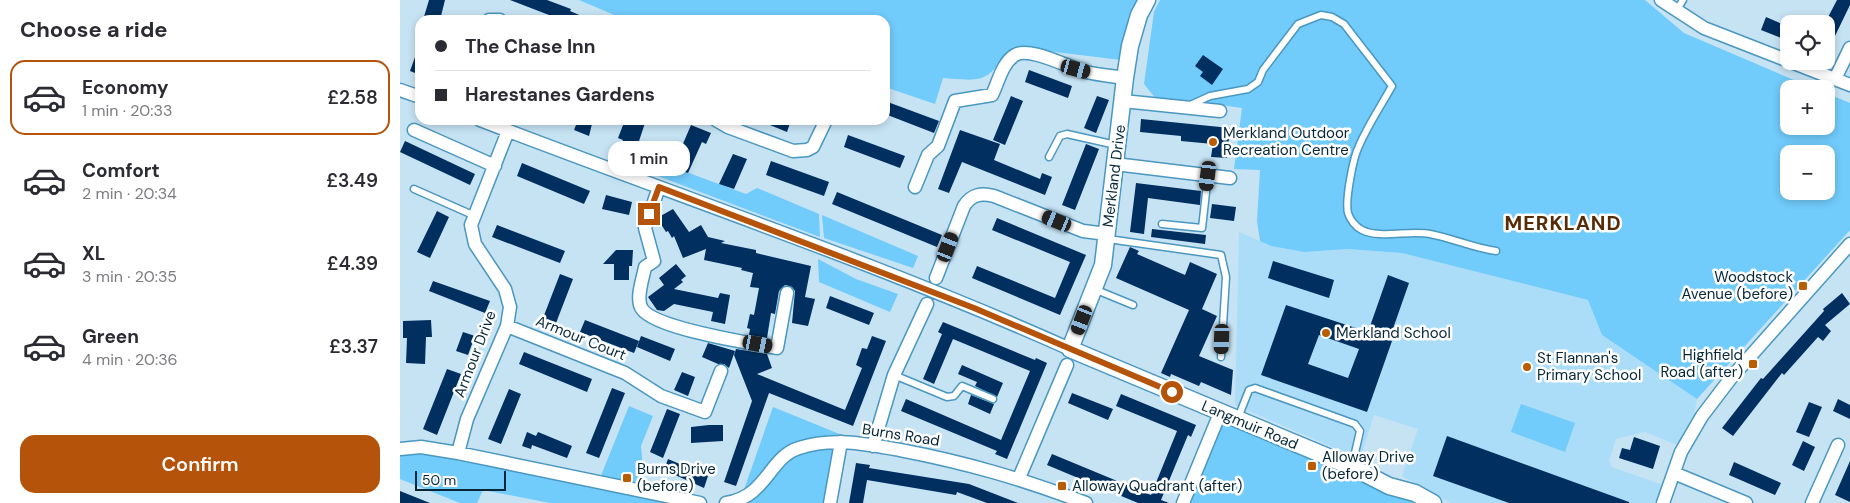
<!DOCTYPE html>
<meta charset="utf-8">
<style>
body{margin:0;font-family:"DM Sans",sans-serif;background:#f2f2f3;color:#2b2b33;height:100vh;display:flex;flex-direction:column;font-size:19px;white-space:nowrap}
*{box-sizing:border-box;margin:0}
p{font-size:16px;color:#7c7c81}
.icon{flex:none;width:28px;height:28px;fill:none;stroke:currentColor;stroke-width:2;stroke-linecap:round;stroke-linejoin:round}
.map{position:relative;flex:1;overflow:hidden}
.sheet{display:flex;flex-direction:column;background:#fff;width:400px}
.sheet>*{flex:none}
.banner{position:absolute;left:15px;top:15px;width:475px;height:110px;border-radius:15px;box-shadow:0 2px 8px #0003;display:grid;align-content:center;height:110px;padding:0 20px;background:#fff}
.fabs{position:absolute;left:1380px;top:15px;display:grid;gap:10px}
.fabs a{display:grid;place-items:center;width:55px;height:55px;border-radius:10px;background:#fff;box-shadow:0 2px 8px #0003;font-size:25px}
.scale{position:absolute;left:15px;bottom:12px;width:91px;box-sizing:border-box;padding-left:5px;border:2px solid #052738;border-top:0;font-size:14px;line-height:18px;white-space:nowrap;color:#052738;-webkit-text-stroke:4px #fff;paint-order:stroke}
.end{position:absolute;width:22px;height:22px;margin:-11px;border:6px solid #b45309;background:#fff;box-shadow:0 0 0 2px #fff}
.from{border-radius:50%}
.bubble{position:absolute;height:35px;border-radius:15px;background:#fff;box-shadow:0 2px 8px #0003;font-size:16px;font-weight:600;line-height:35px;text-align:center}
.car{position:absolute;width:15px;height:30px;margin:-15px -8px;border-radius:6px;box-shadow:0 0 4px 1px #0007;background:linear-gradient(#222 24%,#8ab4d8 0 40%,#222 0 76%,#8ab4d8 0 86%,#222 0)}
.banner b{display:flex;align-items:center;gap:18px;height:48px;font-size:19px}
.banner b+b{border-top:1px solid #e1e1e2}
.banner i{width:12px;height:12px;background:#2b2b33}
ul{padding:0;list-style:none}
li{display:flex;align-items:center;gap:15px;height:75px;margin:0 10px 8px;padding:0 10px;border:2px solid transparent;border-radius:15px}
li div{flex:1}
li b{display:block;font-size:19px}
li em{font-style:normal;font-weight:600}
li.current{border-color:#b45309}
li>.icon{width:45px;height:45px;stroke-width:1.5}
h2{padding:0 20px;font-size:22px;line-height:60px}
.primary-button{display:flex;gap:10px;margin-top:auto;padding:10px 20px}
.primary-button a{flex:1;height:58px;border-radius:15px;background:#b45309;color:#fff;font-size:20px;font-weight:600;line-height:58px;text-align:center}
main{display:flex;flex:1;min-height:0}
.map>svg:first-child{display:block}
.built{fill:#abddf9}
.green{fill:#71cbfb;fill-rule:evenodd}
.building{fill:#012f5f;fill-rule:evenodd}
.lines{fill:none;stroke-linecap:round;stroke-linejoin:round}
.service-casing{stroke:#4a97c0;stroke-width:9}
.minor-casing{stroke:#4a97c0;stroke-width:15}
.tertiary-casing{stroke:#4a97c0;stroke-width:19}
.service{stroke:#fff;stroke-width:6}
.minor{stroke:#fff;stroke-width:12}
.tertiary{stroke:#fff;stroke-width:16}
.route{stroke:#b45309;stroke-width:6}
.poi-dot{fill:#b85d02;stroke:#fff;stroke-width:2}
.labels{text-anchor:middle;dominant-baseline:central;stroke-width:5;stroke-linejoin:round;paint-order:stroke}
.poi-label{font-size:15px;fill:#052738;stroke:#fff;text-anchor:start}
.street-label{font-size:15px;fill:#052738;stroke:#fff}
.district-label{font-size:20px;font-weight:bold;letter-spacing:1px;fill:#572b06;stroke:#fff}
</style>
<main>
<section class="sheet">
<h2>Choose a ride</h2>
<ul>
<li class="current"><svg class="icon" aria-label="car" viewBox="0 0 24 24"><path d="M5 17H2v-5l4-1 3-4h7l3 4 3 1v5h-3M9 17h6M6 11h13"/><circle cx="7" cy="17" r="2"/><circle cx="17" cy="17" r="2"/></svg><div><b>Economy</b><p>1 min · 20:33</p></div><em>£2.58</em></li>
<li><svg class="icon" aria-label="car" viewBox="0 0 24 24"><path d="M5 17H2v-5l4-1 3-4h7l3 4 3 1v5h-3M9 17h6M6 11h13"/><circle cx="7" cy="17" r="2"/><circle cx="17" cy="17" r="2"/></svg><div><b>Comfort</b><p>2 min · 20:34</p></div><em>£3.49</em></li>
<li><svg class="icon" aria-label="car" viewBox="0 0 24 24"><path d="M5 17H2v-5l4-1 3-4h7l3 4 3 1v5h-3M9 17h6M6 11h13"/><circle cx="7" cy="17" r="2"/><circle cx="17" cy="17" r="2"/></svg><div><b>XL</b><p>3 min · 20:35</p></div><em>£4.39</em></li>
<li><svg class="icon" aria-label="car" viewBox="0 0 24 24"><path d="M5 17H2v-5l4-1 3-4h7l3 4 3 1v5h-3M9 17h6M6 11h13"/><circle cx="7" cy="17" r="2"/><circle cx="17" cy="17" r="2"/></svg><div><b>Green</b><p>4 min · 20:36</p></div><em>£3.37</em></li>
</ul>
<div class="primary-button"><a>Confirm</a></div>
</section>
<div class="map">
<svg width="1450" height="503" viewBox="0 0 1450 503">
<rect width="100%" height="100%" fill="#c6e3f4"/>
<!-- built -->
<path class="built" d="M839,232L871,246L904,252L948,249L1002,253L1188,300L1202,335L1297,399L1294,415L1277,445L1245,432L1216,439L1209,461L1212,467L1263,485L1257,503H1050L1002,476L1018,429L974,415L960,459L835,405Z"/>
<!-- green -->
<path class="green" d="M179,0H737L729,15L721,60L613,47C585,81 588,82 543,78L535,104L485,87V20H226Z
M760,0H1245L1284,33L1415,89H1389V126H1426V93L1450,103V230L1297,399L1202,335L1188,300L1002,253L948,249L904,252L871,246L860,241L857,221L860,170L834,169L842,108L786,100H757L744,84L754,12ZM1389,154H1426V191H1389Z
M248,158L346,194L357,188L419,214L420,237L242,170Z
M422,215L518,256L513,268L424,238Z
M418,259L456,279L498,294L490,312L419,282Z
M1121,404L1175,423L1165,452L1111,432Z
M229,406L253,416L241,446L245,493L300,503H150L83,490L77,503H60L0,479V449L198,483Z
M373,407L442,435L430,503H326L340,501Z
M820,413L1033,503H783Z"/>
<!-- building -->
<path class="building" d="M29,0H45L40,20H23Z
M110,0H147L171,9L170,11L191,20H162Z
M1437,0H1450V5L1434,38L1426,34V21Z
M1366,17L1389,27V41L1361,30Z
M19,46H20V75L10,71Z
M803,55L823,69L812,85L800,76L803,72L795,66Z
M629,70L672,86L668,98L625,82Z
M611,96L623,101L605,145L593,140Z
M697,96L709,100L696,133L684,128Z
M485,101L539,121L534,133L485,114Z
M741,119L830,128L827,158L811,157L813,144L781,141V136L740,132Z
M178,120H193L189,136L174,130Z
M225,120H246L234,156L219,150L223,140L218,138Z
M358,120H391L387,132Z
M291,125L311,133L306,144L302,142L288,173L273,167Z
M560,130L600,144L594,160L640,179L642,173L652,177L645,195L562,162L549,193L538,189Z
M448,135L505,156L500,168L444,147Z
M5,141L75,174L70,185L0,152Z
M686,144L699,149L675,210L662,205Z
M333,154L347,159L334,189L319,184Z
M371,161L429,182L424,196L366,175Z
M122,163L190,191L184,204L117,176Z
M736,183L801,191L800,205L748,198L744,234L730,232Z
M437,192L542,235L537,247L432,204Z
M206,195L232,202L229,215L202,209Z
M812,204L836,207L834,221L810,218Z
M273,209L289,232L301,225L308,237L325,241L321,243L356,250V253L411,266L405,297L415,299L408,326L392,323L395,291L392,287L385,285L379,291L375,314L371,313L367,338L349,335L350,329L347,328L350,314L354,315L359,288L350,287L353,273L341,270L342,268L304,260L306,249L283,258L274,236L272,238L268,231L266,232L257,218Z
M37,211L49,217L30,258L17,252Z
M597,218L686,255L660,315L572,278L577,266L655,298L670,262L592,230Z
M97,225L165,251L160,263L92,237Z
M752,229L806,235L805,244L751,237Z
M730,247L739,251L737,254L785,275L790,262L817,274L802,309L817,316L799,356L833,370L831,395L801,382L799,386L771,374L770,377L761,373L789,310L716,278Z
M216,250H233L232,266H229V280H214V264H203Z
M873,261L934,280L929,298L868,278Z
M276,264L286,276L281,280L283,282L274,289L318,298L320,293L330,295L325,324L311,321L313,312L274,304L264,311L257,310L248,297L264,285L259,278Z
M160,274L173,279L156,323L143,318Z
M988,275L1009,283L989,340L992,341L967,412L861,375L886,305L968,332ZM919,335L959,349L948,378L908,364Z
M33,281L90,301L85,313L29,291Z
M1442,293L1450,304L1425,325L1431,331L1423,341L1418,337L1384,375L1382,373L1333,436L1322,428L1361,378L1363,379L1424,311L1423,309Z
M430,296L474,313L469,325L426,308Z
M31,320L32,337H26L25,364L6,363L7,338H3V321Z
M185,320L239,341L234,353L180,332Z
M543,322L635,360L636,358L647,363L607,459L595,454L597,451L501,411L506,399L601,440L630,371L553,339L534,384L523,379L542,334L538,332Z
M63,332L75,336L68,355L56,351Z
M241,336L275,349L270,361L237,347Z
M472,336L486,341L453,426L369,393L336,486L324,482L352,401L334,355L336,349L367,354L372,368L357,374L445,410L462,368L456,365L462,348L467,349Z
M308,343L335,351L329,368L324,364H318L302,357Z
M124,352L192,379L187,392L119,364Z
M562,365L603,383L597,397L575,386L577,382L558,374Z
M47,369L61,374L37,435L23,429Z
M282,372L295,377L288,396L274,390Z
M212,388L225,393L199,458L186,453Z
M109,389L121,394L101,444L88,439Z
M672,393L713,409L708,420L668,403Z
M721,394L796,425L791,437L788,435L761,500L769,503H738L647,465L652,454L751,495L777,431L716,406Z
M571,395L594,404L590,414L568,404Z
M1438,399L1450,405V419L1433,411Z
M1409,402L1422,407L1409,437L1396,432Z
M267,409L280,414L263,458L250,452Z
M309,425H323V441L291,443V427Z
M127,432L136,436L138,432L172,446L167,458L132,445L131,449L122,446Z
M1047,436L1229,502V503H1109L1033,476Z
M1234,437L1260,446L1253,469L1219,458L1222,448L1230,450Z
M1403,441L1415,447L1404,471L1392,465Z
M268,459L308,476L304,488L264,470Z
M1450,461V502L1435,495Z
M1334,462L1381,483L1375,495L1329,475Z
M456,463L470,465L469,468L569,484L618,503H587L557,492L556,495L467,480L463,503H449Z
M0,491L30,503H0Z"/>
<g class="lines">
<!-- service casing -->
<g class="service-casing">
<path id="service" d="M1276,11L1283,0
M788,106L810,96L848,89L858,82L863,70L898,24L921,15L932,17L944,24L992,86C981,106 968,125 959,146C953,158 945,200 948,213C950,220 956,227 962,230C979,239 1010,230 1030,234C1052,238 1073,248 1096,251
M649,157L660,136L667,134L716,145
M14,189L75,216
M762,224L802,228L808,175
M708,239L821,255L826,277L821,357
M694,289L733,305
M494,375L547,397L554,396L562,386L593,399
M838,418L849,390L855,388L955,424L960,431L952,466"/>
</g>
<!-- minor casing -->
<g class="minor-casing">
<path id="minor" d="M1261,0L1304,28L1450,85
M89,20H100
M1435,79L1450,48
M0,90L20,97
M723,101L820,111
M80,120C277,196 478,263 670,349
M316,120L328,127L393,151L407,150L413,147L426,120
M14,130L95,166
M715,164L830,178
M259,187L245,228L254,261L245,267C243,279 235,299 242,309C256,329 350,343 377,348L387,293
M515,187L528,155L538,146L555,101L592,95C598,83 602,63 615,55C630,46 669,68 686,72C699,75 712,76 725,78
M536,278L564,206C572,194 581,193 594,196L683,231L707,234
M107,326L225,373L261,396L305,412L321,371
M473,446L494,375L527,304
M0,449L21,447L58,453L300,503
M58,453L67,419L107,326L110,307L105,289L75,244L71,225L108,131
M1274,473L1346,503
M619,478L667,365
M326,503C367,497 369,457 399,448C432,437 467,444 500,450C568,463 622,479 686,503
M430,503L441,442
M783,503L820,413
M1263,503L1281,452L1302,416L1331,378L1450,244
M1412,503L1438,445"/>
</g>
<!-- tertiary casing -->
<g class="tertiary-casing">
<path id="tertiary" d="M747,0L739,15L730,46L725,78L703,265L670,349L952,467L989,486L1015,493L1033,503"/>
</g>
<!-- service -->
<use href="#service" class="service"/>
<!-- minor -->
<use href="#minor" class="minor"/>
<!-- tertiary -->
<use href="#tertiary" class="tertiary"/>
</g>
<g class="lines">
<!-- route -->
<path class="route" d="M249,214L259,187L574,308L772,392"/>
</g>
<!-- markers -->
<g class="poi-dot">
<circle cx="813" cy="142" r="5"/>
<rect x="1398" y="281" width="10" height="10" rx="2.5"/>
<circle cx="926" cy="333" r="5"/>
<rect x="1348" y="359" width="10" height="10" rx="2.5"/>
<circle cx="1127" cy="367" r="5"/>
<rect x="907" y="461" width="10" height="10" rx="2.5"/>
<rect x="222" y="473" width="10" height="10" rx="2.5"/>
<rect x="657" y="481" width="10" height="10" rx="2.5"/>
</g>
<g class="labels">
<!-- poi labels -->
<g class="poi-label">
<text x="823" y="133">Merkland Outdoor<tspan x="823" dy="17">Recreation Centre</tspan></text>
<text x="1393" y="277" text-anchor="end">Woodstock<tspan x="1393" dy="17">Avenue (before)</tspan></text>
<text x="936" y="333">Merkland School</text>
<text x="1343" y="355" text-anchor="end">Highfield<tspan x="1343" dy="17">Road (after)</tspan></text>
<text x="1137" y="358">St Flannan's<tspan x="1137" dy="17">Primary School</tspan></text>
<text x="922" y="457">Alloway Drive<tspan x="922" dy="17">(before)</tspan></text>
<text x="237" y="469">Burns Drive<tspan x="237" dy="17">(before)</tspan></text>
<text x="672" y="486">Alloway Quadrant (after)</text>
</g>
<!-- street labels -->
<g class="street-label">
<text transform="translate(714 176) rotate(-83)">Merkland Drive</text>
<text transform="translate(181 338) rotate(22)">Armour Court</text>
<text transform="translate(75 354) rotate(-69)">Armour Drive</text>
<text transform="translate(850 425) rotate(23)">Langmuir Road</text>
<text transform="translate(501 435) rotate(9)">Burns Road</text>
</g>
<!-- district labels -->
<g class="district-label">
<text x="1163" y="223">MERKLAND</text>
</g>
</g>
</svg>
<div class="fabs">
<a><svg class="icon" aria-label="locate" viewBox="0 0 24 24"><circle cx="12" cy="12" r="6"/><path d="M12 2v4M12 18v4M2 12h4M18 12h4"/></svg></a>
<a>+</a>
<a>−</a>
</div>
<div class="scale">50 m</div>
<i class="end from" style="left:772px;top:392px"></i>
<i class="end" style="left:249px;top:214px"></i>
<div class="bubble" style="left:208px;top:141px;width:82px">1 min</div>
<i class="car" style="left:676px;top:69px;rotate:105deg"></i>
<i class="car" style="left:808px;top:176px;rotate:187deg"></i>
<i class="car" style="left:657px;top:221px;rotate:292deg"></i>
<i class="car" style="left:548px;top:247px;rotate:21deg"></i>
<i class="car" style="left:682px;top:320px;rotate:201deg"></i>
<i class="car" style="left:822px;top:339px;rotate:182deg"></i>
<i class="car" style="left:358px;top:344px;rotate:101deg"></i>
<div class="banner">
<b><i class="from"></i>The Chase Inn</b>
<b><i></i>Harestanes Gardens</b>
</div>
</div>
</main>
